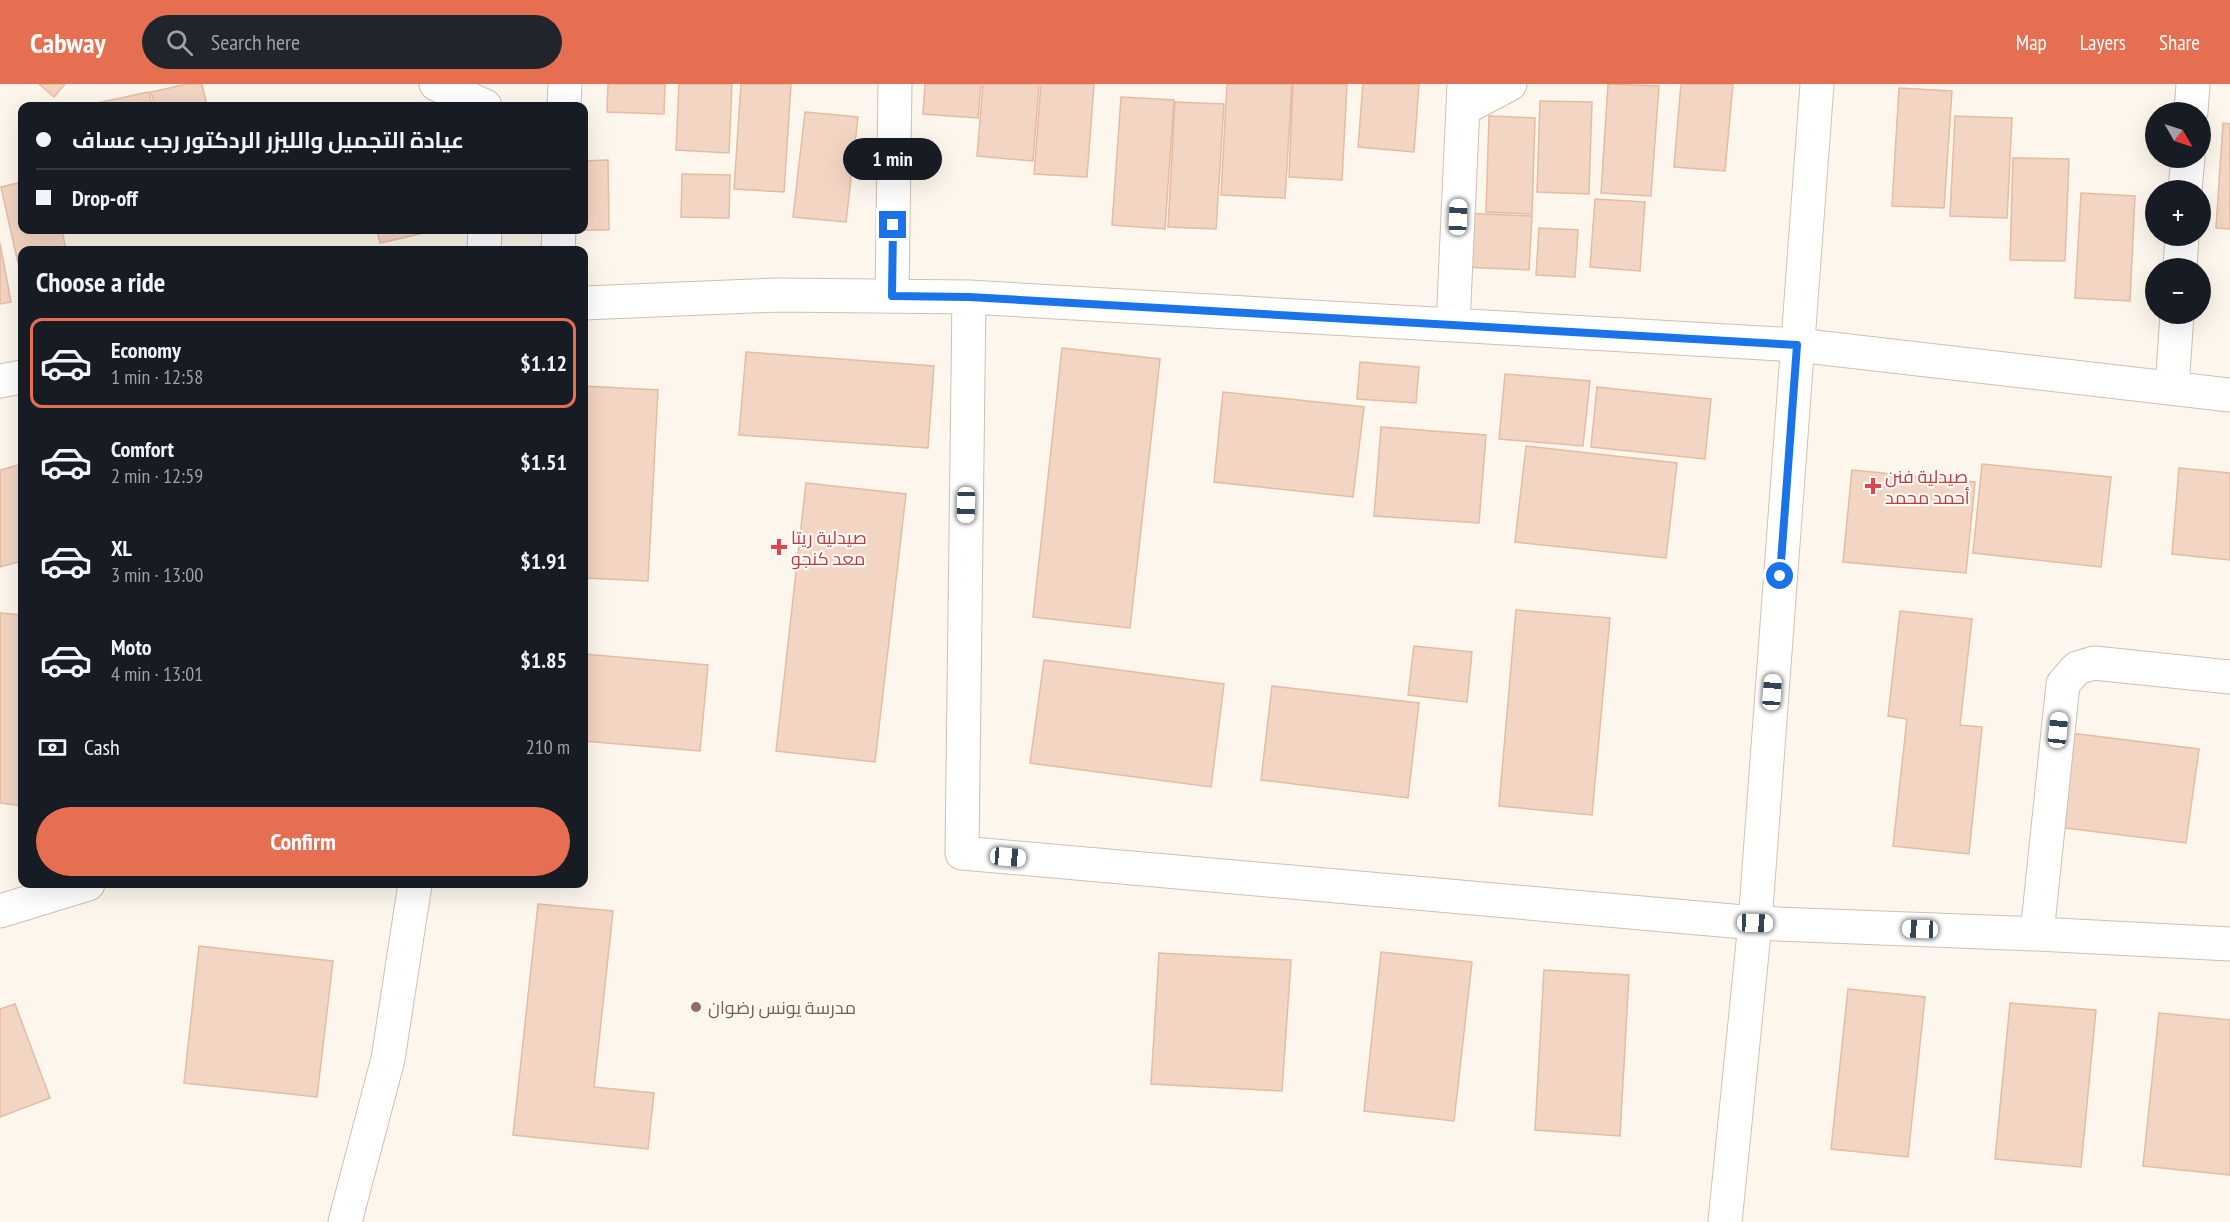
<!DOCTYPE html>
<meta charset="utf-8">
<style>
body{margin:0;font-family:"PT Sans Narrow",Cairo,sans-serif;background:#20242c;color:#f1f3f6;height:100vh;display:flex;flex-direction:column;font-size:22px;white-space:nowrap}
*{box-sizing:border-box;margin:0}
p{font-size:20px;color:#9ea1a6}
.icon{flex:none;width:33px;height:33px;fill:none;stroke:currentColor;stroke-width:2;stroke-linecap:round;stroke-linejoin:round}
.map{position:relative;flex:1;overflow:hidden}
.panel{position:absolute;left:18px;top:162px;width:570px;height:642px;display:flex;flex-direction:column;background:#171b24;border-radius:12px;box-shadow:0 6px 24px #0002}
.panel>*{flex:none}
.banner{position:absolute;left:18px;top:18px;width:570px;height:132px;border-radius:12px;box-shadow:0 6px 24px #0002;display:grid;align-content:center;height:132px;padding:0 18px;background:#171b24}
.needle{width:39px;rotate:129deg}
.controls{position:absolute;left:2145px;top:18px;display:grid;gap:12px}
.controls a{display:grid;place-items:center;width:66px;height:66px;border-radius:50%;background:#171b24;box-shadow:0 6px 24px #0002;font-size:30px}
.end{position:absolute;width:27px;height:27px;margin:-14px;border:8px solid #1a73e8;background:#fff;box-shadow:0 0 0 3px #fff}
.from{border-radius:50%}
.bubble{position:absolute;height:42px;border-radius:21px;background:#171b24;box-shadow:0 6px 24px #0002;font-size:20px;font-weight:600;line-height:42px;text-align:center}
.car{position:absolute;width:18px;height:36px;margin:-18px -9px;border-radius:8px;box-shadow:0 0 4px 2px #0007;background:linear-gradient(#fff 24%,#345 0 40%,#fff 0 76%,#345 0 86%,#fff 0)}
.banner b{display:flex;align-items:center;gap:21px;height:57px;font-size:22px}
.banner b+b{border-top:2px solid #363941}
.banner i{width:15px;height:15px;background:#f1f3f6}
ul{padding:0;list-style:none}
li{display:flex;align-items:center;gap:18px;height:90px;margin:0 12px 9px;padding:0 6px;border:3px solid transparent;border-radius:12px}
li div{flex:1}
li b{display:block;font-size:22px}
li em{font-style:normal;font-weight:600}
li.on{border-color:#e76f51}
li>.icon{width:54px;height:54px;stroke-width:1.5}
h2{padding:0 18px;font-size:27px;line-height:72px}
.pay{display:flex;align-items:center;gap:15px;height:66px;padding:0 18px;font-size:22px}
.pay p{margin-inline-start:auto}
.action{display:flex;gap:12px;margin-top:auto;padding:12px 18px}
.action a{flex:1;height:69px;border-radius:36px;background:#e76f51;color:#fff;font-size:24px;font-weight:600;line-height:69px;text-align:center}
header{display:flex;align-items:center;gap:36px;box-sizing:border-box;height:84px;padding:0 30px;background:#e76f51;color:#fff}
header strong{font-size:28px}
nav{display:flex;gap:33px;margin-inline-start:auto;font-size:21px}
.search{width:420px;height:54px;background:#20242c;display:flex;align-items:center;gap:15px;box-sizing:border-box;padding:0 21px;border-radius:33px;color:#9ea1a6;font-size:22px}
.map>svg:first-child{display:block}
.building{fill:#f3d5c3;stroke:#e6bba3;stroke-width:1.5}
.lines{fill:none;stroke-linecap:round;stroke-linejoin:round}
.street-casing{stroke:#d1beb0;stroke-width:35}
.secondary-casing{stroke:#d6c0b0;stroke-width:35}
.street{stroke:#fff;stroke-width:33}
.secondary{stroke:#fff;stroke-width:33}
.route{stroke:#1a73e8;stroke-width:8}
.health-dot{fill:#e0444e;stroke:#fffaf3;stroke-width:2}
.education-dot{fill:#8d6e63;stroke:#fffaf3;stroke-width:2}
.labels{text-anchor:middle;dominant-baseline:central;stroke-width:4.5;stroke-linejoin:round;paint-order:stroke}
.health-label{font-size:18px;fill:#be3a42;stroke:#fffaf3;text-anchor:start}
.education-label{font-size:18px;fill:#785e54;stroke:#fffaf3;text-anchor:start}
</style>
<header>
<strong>Cabway</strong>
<div class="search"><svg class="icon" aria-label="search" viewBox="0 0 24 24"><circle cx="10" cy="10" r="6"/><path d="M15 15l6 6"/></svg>Search here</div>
<nav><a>Map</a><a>Layers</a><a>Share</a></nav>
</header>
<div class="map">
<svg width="2230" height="1138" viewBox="0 0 2230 1138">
<rect width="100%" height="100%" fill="#fdf6ec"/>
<!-- building -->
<path class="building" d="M39,0H65L54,13Z
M187,0H202L207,22H155L151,8Z
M608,0H665L664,30L607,28Z
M679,0H732L729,69L676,66Z
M741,0H791L784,108L734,105Z
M925,0H981L978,34L923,30Z
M983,0H1039L1033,77L977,72Z
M1041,0H1094L1087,93L1034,90Z
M1227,0H1292L1285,114L1221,111Z
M1293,0H1347L1342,96L1289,93Z
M1363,0H1419L1414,68L1358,63Z
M1608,0L1659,2L1651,112L1601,109Z
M1681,0H1733L1725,87L1674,83Z
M1899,4L1952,7L1944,124L1892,122Z
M149,8L152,22H98L97,19Z
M1121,13L1174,16L1165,145L1112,141Z
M1540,17L1592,18L1589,110L1537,108Z
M1175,18L1224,20L1216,145L1168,143Z
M805,28L858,33L846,138L793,133Z
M1489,32L1535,34L1532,130L1486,128Z
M1955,32L2012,34L2007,134L1950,132Z
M2223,39L2230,40V145L2216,144Z
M2013,74L2069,75L2065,177L2010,176Z
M608,76L609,146H577H584V77Z
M682,90L730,91L729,134L681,133Z
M22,98V146H62L66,166H22V188H20L1,103Z
M2081,109L2135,112L2130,217L2075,214Z
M1595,115L1645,118L1640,187L1590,183Z
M1464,129L1532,132L1529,186L1461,183Z
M1539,144L1578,146L1575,193L1536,191Z
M377,146H433V147L380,159Z
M0,159L11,218L0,220Z
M1062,264L1160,275L1130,544L1033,533Z
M746,268L934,282L928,364L739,351Z
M1360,278L1419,283L1416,319L1357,315Z
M1505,290L1590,297L1583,362L1499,355Z
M584,302L658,306L648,497L584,494Z
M1597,303L1711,315L1705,375L1591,363Z
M1223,308L1364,323L1353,413L1214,398Z
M1381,343L1486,351L1479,439L1374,432Z
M1526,362L1677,379L1666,474L1515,458Z
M22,380V477L0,483V386Z
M1982,380L2111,393L2101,483L1973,469Z
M2179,384L2230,389V476L2172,470Z
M1852,386L1975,398L1966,489L1843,478Z
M806,399L906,410L875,678L776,667Z
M1516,526L1610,534L1592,731L1499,722Z
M1900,527L1972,535L1960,641L1982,643L1969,770L1893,762L1907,635L1888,632Z
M0,529L22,531V722L0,719Z
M1414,562L1472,568L1467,618L1408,611Z
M584,570L708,581L700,667L584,657Z
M1044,576L1224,600L1211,703L1030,679Z
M1272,602L1419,619L1408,714L1261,696Z
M2070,649L2199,665L2186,759L2058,743Z
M538,820L613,827L594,1003L654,1009L648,1065L513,1051Z
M199,862L333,877L317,1013L184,999Z
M1381,868L1472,878L1454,1037L1364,1027Z
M1159,869L1291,876L1282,1007L1151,1000Z
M1544,886L1629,891L1620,1052L1535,1046Z
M1848,905L1925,913L1908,1073L1831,1065Z
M2010,919L2096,926L2081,1083L1995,1075Z
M15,920L50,1014L0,1033V925Z
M2159,929L2230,936V1091L2143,1082Z"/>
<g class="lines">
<!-- street casing -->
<g class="street-casing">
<path id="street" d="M436,0L485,22
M564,22L565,0
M1463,25L1510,0
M2191,28L2193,0
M2185,106L2188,74
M484,166L485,146
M558,166L559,146
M2180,184L2182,152
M892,212L895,0
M969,213L962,769L1755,839L2037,850L2230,860
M584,219L777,211L969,213L1797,261L2230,311
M1453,241L1464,0
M0,297L22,293
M2172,304L2177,230
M0,827L88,800
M2037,850L2063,600L2077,584L2094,579L2230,593
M345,1138L388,975L415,800"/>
</g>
<!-- secondary casing -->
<g class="secondary-casing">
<path id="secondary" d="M1725,1138L1755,839L1817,0"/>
</g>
<!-- street -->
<use href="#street" class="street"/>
<!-- secondary -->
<use href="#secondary" class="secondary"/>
</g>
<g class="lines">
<!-- route -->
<path class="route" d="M893,141L892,212L969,213L1797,261L1780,492"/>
</g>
<!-- markers -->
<g class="health-dot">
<path d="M1870 393h6v6h6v6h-6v6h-6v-6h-6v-6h6z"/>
<path d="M776 454h6v6h6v6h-6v6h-6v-6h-6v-6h6z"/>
</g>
<circle class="education-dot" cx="696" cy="923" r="6"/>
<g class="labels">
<!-- health labels -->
<g class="health-label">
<text x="1885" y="392">صيدلية فنن<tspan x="1885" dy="21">أحمد محمد</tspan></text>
<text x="791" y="453">صيدلية ريتا<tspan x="791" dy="21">معد كنجو</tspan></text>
</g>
<!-- education labels -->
<g class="education-label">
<text x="708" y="923">مدرسة يونس رضوان</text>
</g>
</g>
</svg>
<div class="controls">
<a><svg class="needle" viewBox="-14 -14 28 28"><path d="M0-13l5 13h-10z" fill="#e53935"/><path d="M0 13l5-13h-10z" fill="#9ea1a6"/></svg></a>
<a>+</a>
<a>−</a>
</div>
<i class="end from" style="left:1780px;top:492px"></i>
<i class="end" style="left:893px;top:141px"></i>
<div class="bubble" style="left:843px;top:54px;width:99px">1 min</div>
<i class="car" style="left:1458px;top:133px;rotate:2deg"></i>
<i class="car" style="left:966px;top:421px;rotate:181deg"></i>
<i class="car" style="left:1772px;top:608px;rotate:4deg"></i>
<i class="car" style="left:2058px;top:646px;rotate:6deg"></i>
<i class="car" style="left:1008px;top:773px;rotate:95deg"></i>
<i class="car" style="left:1755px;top:839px;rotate:92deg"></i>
<i class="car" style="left:1920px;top:845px;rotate:272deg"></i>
<div class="banner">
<b><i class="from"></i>عيادة التجميل والليزر الردكتور رجب عساف</b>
<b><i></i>Drop-off</b>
</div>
<section class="panel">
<h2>Choose a ride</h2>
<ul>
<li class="on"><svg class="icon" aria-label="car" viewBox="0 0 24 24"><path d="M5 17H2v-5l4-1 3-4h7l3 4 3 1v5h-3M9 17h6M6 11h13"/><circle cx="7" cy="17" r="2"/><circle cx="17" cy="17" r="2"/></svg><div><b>Economy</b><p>1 min · 12:58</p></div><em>$1.12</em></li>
<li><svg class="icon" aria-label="car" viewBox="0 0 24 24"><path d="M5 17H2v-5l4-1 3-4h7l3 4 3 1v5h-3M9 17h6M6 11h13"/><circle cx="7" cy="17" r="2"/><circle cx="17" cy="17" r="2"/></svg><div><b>Comfort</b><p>2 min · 12:59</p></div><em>$1.51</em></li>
<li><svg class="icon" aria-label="car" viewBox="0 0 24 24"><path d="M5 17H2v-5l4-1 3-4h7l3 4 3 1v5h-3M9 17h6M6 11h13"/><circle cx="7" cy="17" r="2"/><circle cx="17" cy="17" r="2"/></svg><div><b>XL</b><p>3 min · 13:00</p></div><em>$1.91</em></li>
<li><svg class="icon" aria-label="car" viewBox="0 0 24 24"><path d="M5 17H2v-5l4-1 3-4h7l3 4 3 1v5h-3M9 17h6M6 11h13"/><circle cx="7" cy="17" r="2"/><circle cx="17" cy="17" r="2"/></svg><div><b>Moto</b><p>4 min · 13:01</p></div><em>$1.85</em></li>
</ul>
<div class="pay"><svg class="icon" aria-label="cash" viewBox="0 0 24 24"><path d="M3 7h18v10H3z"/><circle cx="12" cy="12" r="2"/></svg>Cash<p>210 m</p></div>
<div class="action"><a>Confirm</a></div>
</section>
</div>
